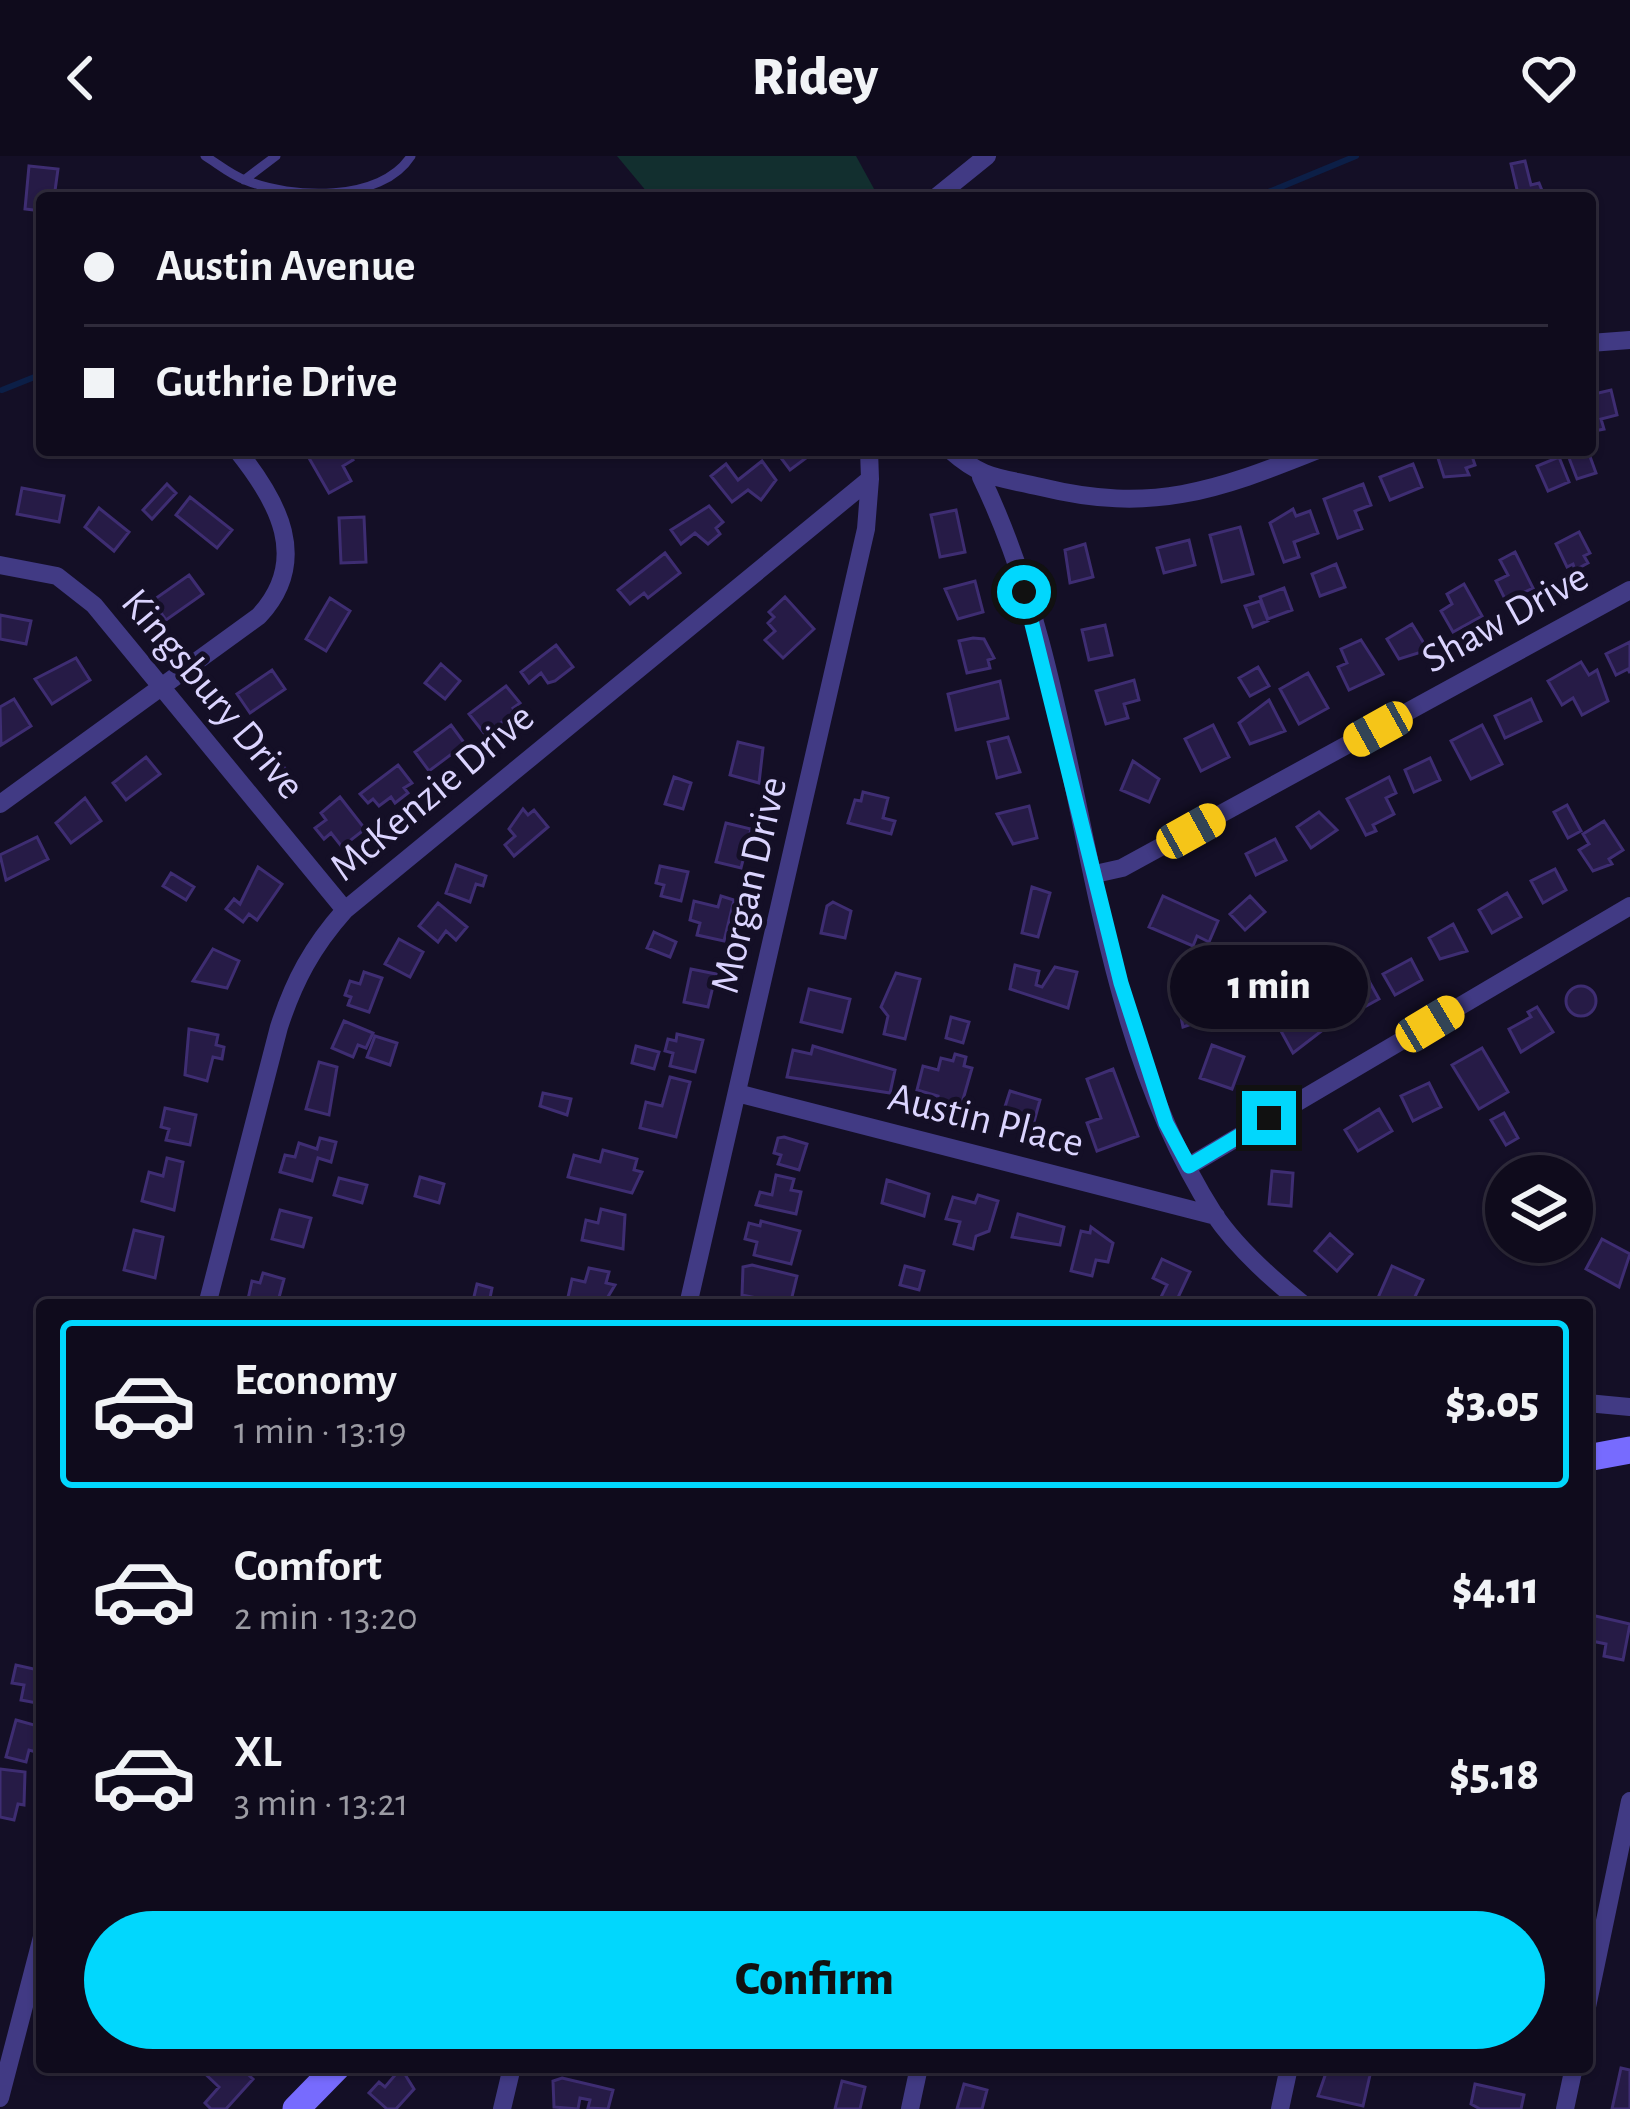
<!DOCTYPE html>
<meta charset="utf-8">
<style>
body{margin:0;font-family:"Alegreya Sans",sans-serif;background:#181425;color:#f1f3f6;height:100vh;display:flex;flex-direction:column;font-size:45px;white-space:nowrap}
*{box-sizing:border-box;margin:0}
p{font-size:39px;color:#9b9ba3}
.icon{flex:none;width:66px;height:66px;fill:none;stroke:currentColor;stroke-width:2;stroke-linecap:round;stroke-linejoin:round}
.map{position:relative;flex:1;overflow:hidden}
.side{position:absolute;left:36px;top:1143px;width:1557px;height:774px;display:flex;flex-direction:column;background:#0f0b1c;border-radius:12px;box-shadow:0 3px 9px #0004,0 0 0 3px #2f2b3b}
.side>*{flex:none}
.hud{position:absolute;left:36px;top:36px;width:1560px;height:264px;border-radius:12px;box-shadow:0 3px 9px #0004,0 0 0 3px #2f2b3b;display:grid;align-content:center;height:264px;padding:0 48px;background:#0f0b1c}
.tools{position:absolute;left:1485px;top:999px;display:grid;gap:24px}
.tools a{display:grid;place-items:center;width:108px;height:108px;border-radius:50%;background:#0f0b1c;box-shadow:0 3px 9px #0004,0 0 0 3px #2f2b3b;font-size:60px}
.end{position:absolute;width:54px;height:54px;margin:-27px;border:15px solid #01d7fd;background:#111;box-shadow:0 0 0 6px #111}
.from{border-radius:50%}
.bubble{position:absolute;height:84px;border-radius:42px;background:#0f0b1c;box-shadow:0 3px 9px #0004,0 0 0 3px #2f2b3b;font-size:39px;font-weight:800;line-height:84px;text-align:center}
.car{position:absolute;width:36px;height:72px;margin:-36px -18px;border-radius:15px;box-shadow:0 0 9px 3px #0007;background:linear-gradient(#f5c518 24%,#345 0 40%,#f5c518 0 76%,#345 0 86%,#f5c518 0)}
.hud b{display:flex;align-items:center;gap:42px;height:114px;font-size:45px}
.hud b+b{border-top:3px solid #2f2b3b}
.hud i{width:30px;height:30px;background:#f1f3f6}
ul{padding:21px 0 0;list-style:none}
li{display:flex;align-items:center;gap:36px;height:168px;margin:0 24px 18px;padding:0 24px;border:6px solid transparent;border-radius:12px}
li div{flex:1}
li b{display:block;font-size:45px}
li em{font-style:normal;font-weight:800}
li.on{border-color:#01d7fd}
li>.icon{width:108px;height:108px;stroke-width:1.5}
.action{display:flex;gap:24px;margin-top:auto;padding:24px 48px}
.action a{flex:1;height:138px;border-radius:72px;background:#01d7fd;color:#111;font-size:48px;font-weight:800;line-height:138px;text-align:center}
header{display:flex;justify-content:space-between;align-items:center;height:156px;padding:0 48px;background:#0f0b1c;font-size:54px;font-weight:800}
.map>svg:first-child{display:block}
.green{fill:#122f2f}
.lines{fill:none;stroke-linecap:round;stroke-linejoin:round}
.stream{stroke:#0c1f47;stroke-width:6}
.building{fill:#261b46;stroke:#3e2d72;stroke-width:3}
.lane{stroke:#413a84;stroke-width:9}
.street{stroke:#413a84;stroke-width:18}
.secondary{stroke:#776bfe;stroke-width:27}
.route{stroke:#01d7fd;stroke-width:15}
.labels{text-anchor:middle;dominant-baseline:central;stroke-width:10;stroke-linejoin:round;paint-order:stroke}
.street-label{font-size:42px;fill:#dbd4ff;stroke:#140f26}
</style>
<header><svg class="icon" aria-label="back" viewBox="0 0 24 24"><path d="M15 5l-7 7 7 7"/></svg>Ridey<svg class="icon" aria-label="heart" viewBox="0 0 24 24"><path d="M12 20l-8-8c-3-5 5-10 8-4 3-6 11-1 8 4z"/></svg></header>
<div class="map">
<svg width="1630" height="1953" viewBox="0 0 1630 1953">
<rect width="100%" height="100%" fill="#140f26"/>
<!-- green -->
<path class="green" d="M617,0H856L879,42H652Z"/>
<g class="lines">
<!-- stream -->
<path class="stream" d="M1254,42L1356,0
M2,234L42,218"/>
</g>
<!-- building -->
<path class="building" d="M1525,5L1531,29L1539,27L1545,42H1509L1518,38L1511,8Z
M29,10L58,13L54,42H42V55L25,53Z
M1611,234L1617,259L1601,263L1604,273L1590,276V239Z
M324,294H348L353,304L343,310L351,325L329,337L309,302Z
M775,294H812L814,296L790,314Z
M1470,294L1475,309L1466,312L1469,319L1444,321L1436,296Z
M1588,295L1596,317L1577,323L1569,302Z
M1559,301L1569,326L1548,335L1537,310Z
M762,305L776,324L761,344L748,334L732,346L711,320L726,308L738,324Z
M1413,308L1422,331L1390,344L1380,321Z
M167,328L176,337L152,363L143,354Z
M1363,328L1371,349L1355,355L1362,373L1338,382L1324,343Z
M22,332L64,340L59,366L17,358Z
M190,341L232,374L217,392L176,359Z
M709,350L723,366L716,372L720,378L708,388L695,377L681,388L671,374Z
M99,352L129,376L114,395L85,371Z
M1293,353L1296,360L1310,355L1318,377L1294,386L1299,401L1284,406L1270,367Z
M956,354L965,396L940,401L931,359Z
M364,361L366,406L341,407L339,362Z
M1240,371L1253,418L1222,426L1210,379Z
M1579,376L1590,397L1584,400L1588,407L1575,414L1573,408L1567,411L1556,388Z
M1189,384L1195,409L1164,417L1157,392Z
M1085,388L1093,421L1070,427L1065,394Z
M1515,396L1533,432L1506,445L1496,425L1508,419L1500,404Z
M665,397L680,417L648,442L644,437L630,448L618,434Z
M1336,408L1345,431L1320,440L1312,418Z
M189,419L203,438L166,464L152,445Z
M975,425L983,456L958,463L945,433Z
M1464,428L1482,460L1453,476L1441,455L1452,448L1447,438Z
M1284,432L1292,454L1268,463L1260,441Z
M785,441L814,473L783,502L765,484L775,475L768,467L774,461L769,456Z
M330,442L350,455L326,495L306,483Z
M1260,445L1268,465L1253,471L1245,450Z
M0,459L31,465L26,488L0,483Z
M1412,468L1428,494L1399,503L1387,483Z
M1105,469L1112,499L1089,504L1082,474Z
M973,482L984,483L994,502L988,504L990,512L967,517L959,485Z
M1361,484L1383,518L1349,534L1338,511L1347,507L1341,493Z
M1630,486V517L1628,513L1616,519L1606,498Z
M556,489L573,511L555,525L548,527L541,517L529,527L521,516Z
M76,502L90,524L52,548L35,523Z
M1581,506L1589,519L1597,514L1608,545L1582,559L1573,542L1562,549L1548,525Z
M441,508L460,525L445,543L425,527Z
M1258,511L1269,530L1250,540L1239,522Z
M272,514L285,533L250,557L237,538Z
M1308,517L1328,552L1299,568L1280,533Z
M1134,524L1139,544L1124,548L1128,562L1106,568L1096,535Z
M1000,525L1008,562L956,574L948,538Z
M506,530L520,547L513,552L517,557L484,577L469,558Z
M14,543L31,570L1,589L0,551Z
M1531,543L1541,565L1505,582L1495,560Z
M1269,544L1285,575L1250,588L1239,567Z
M451,569L465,588L429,615L415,596Z
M1213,569L1229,601L1201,615L1185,583Z
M1482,569L1502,608L1471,623L1451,585Z
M1008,581L1020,616L997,622L988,586Z
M738,586L763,592L759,627L730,619Z
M146,601L160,618L126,644L113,627Z
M1430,602L1440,624L1414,636L1405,614Z
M1133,605L1159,623L1149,646L1121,634Z
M281,608L300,629L288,639L270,618Z
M398,609L412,627L404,632L408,637L395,647L391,641L379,650L373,643L368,647L360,638Z
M674,621L691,627L683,653L665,648Z
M1389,621L1396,637L1386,642L1394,658L1373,669L1376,675L1366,679L1347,643Z
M863,636L888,642L883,662L895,665L891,678L848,667L855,644L861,645Z
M340,641L365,673L342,691L331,677L324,683L315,672L326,664L321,657Z
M85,642L101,665L71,687L56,667Z
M1567,649L1581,675L1568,682L1554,656Z
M1029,650L1037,682L1013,688L997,658Z
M523,653L528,659L534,654L548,671L514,700L505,689L515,680L509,673Z
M1319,656L1337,674L1311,692L1297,671Z
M1604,665L1623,694L1609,703L1612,708L1593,715L1579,694L1589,688L1583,678Z
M726,667L751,673L741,712L716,706Z
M37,681L48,703L6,724L0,699Z
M1275,683L1286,704L1256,719L1246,698Z
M456,709L486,720L483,730L476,728L470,746L446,737Z
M660,710L688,716L681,745L661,740L664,729L656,727Z
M258,711L282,728L257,764L249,758L243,766L226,753L234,743L240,748Z
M1555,713L1566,734L1543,747L1531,725Z
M171,717L194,731L186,744L163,730Z
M1032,731L1050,737L1038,781L1022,777Z
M1507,737L1521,761L1492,777L1479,754Z
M721,740L734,744L724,785L697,779L700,767L690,764L694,745L718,751Z
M1163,740L1218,765L1209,786L1197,780L1193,790L1149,771Z
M1250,740L1265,756L1245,774L1230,758Z
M833,746L851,755L845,782L821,777L827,750Z
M438,747L467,771L456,784L446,775L438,786L419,770Z
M1453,768L1467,795L1440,803L1429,782Z
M654,776L676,786L670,801L647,792Z
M399,783L423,796L410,821L385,808Z
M213,793L239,805L227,832L193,825Z
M1411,803L1422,824L1395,839L1383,818Z
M1015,809L1039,815L1036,829L1042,831L1055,811L1077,816L1068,852L1010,833Z
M1341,810L1359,830L1369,825L1379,843L1339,865L1321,820Z
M691,813L716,818L708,851L684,846Z
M364,816L382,822L369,856L348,849L351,841L345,839L350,825L360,828Z
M896,817L920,823L905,883L884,878L888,860L881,851Z
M1197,829L1207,863L1183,871L1176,836Z
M1566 845a15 15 0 1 1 30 0a15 15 0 1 1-30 0Z
M809,833L850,843L842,876L801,866Z
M1537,851L1553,876L1521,896L1509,873L1531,861L1528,856Z
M1315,857L1324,873L1293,897L1281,875Z
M951,861L969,866L963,887L946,882Z
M344,865L373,877L366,892L358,889L353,901L332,892Z
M189,873L218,879L216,889L224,891L222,903L213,901L207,925L185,919Z
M677,878L703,884L695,916L670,910L673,897L665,895L668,883L676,885Z
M375,880L397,887L390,909L367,901Z
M1212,889L1244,901L1232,933L1200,922Z
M636,890L659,896L654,913L632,907Z
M813,890L895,914L890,937L787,921L793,894L811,898Z
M1482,892L1508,936L1479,953L1452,909Z
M955,898L966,901L964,910L972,912L962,947L953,944L951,953L936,949L938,940L917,934L923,910L938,914L941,902L953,905Z
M319,906L337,911L329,959L306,953Z
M1113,913L1138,980L1097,995L1087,967L1101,962L1087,923Z
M670,921L690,926L676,981L640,972L646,946L662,950Z
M1429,927L1441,951L1413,965L1401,940Z
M1010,935L1040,944L1034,966L1003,957Z
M543,937L571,943L567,959L540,950Z
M165,952L196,959L190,989L166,984L169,973L161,971Z
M1379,953L1392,975L1358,995L1345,974Z
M1504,957L1518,982L1506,989L1491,964Z
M784,981L807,988L799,1014L778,1008L781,999L774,997L778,982Z
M320,982L336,986L331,1006L318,1002L312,1025L280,1016L285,999L295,1001L299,987L317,993Z
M603,994L637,1003L634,1014L642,1016L632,1037L568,1021L574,999L600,1006Z
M167,1002L183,1006L174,1054L142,1045L149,1016L163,1020Z
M1272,1015L1293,1017L1291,1050L1269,1048Z
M776,1019L794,1023L791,1034L801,1036L796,1058L756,1049L760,1036L772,1039Z
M420,1021L444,1028L439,1047L415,1040Z
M339,1022L367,1029L362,1047L334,1039Z
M887,1024L929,1038L924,1060L882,1047Z
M978,1039L998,1045L989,1075L976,1080L973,1093L954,1088L960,1066L946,1063L953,1041L975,1047Z
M601,1053L625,1059L623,1093L582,1084L586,1064L598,1067Z
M280,1054L311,1062L303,1091L272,1083Z
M1018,1058L1064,1071L1060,1089L1012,1081Z
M761,1065L800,1075L791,1108L754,1099L757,1086L745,1083L749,1067L760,1070Z
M1091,1071L1113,1087L1108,1106L1096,1104L1092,1120L1071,1115L1081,1075L1090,1077Z
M134,1074L163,1081L155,1122L124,1114Z
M1330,1078L1352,1098L1337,1115L1315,1095Z
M1602,1083L1630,1098L1619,1131L1586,1113Z
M1162,1103L1190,1116L1175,1148L1161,1141L1167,1129L1153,1122Z
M752,1109L797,1120L790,1149L742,1139L743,1111Z
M905,1110L924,1115L919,1134L900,1129Z
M1392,1110L1423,1124L1411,1149L1377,1144Z
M589,1112L609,1116L606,1127L615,1129L603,1149L568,1141L572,1123L585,1126Z
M263,1117L284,1123L277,1149L248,1143L252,1125L260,1127Z
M477,1128L492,1132L490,1142L499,1144L498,1149H472Z
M1587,1458L1630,1468L1623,1504L1604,1500L1606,1488L1587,1484Z
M39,1508H42V1548L21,1544L24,1529L12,1527L16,1509L38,1514Z
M16,1564L38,1570L36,1596L29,1594L26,1606L6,1601Z
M0,1613L25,1616L24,1649L18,1648L14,1664L0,1661Z
M198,1911H226L232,1917L240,1911L253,1923L226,1953H211L205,1947L219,1931Z
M1328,1911L1370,1919L1363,1950L1318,1940Z
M401,1912L414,1933L396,1953H387L369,1937L379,1926L385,1931Z
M1621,1912L1630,1914V1953H1612Z
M562,1922L613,1934L608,1953L588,1952L590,1944L580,1942L578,1953L554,1951L553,1925Z
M842,1925L865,1931L860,1953H835Z
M964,1928L987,1934L982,1953H957Z
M1475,1928L1524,1939L1521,1953H1480L1471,1948Z"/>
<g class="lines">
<!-- lane -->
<path class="lane" d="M205,0C218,8 231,19 245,24C291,43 381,47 411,0
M244,24L276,0"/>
<!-- street -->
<path class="street" d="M935,42L987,0
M1590,187L1630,184
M950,294C984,324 999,321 1041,331C1151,358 1216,335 1318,294
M981,321C1093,553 1074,838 1214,1058C1236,1091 1273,1124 1304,1149
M0,409L57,420L94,449L345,754
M0,648L259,460C311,404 278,345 237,294
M1095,718L1122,712L1630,434
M737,937L1216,1060
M1189,1010L1630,750
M207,1149L279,871C294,825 312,791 345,754L870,323L869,294
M688,1149L866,373L870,323
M1587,1247L1630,1251
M1587,1851L1630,1645
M0,1942L42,1781
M502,1953L512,1911
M910,1953L919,1911
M1280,1953L1289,1911
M1565,1953L1574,1911"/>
<!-- secondary -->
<path class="secondary" d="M1587,1302L1630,1294
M296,1953L337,1911"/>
</g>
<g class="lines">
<!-- route -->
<path class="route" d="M1024,436L1121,827L1166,967L1189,1010L1269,962"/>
</g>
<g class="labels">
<!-- street labels -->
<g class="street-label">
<text transform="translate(1505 462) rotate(-29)">Shaw Drive</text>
<text transform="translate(213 538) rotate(50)">Kingsbury Drive</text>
<text transform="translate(432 636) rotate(-40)">McKenzie Drive</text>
<text transform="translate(749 729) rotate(-77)">Morgan Drive</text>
<text transform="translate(986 964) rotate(14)">Austin Place</text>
</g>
</g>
</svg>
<div class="tools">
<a><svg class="icon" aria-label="layers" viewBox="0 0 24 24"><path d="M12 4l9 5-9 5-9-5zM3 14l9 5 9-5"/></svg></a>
</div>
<i class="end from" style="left:1024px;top:436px"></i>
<i class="end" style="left:1269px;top:962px"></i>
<div class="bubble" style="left:1170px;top:789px;width:198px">1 min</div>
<i class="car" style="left:1378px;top:573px;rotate:241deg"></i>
<i class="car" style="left:1191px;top:675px;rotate:61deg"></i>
<i class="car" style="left:1430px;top:868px;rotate:59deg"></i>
<div class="hud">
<b><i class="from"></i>Austin Avenue</b>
<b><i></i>Guthrie Drive</b>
</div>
<section class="side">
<ul>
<li class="on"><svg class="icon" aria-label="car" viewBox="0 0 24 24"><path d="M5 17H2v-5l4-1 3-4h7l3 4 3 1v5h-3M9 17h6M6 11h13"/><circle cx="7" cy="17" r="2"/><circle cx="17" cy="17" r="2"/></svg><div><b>Economy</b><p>1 min · 13:19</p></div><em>$3.05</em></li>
<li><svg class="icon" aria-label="car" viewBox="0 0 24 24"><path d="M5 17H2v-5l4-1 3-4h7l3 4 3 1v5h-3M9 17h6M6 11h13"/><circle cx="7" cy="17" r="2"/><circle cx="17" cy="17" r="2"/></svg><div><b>Comfort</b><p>2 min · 13:20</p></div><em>$4.11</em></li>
<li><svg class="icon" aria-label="car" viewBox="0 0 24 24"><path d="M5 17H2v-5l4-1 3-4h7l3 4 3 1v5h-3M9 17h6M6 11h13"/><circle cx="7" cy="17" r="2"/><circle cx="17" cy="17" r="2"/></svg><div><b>XL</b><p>3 min · 13:21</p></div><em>$5.18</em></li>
</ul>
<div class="action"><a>Confirm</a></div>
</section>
</div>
